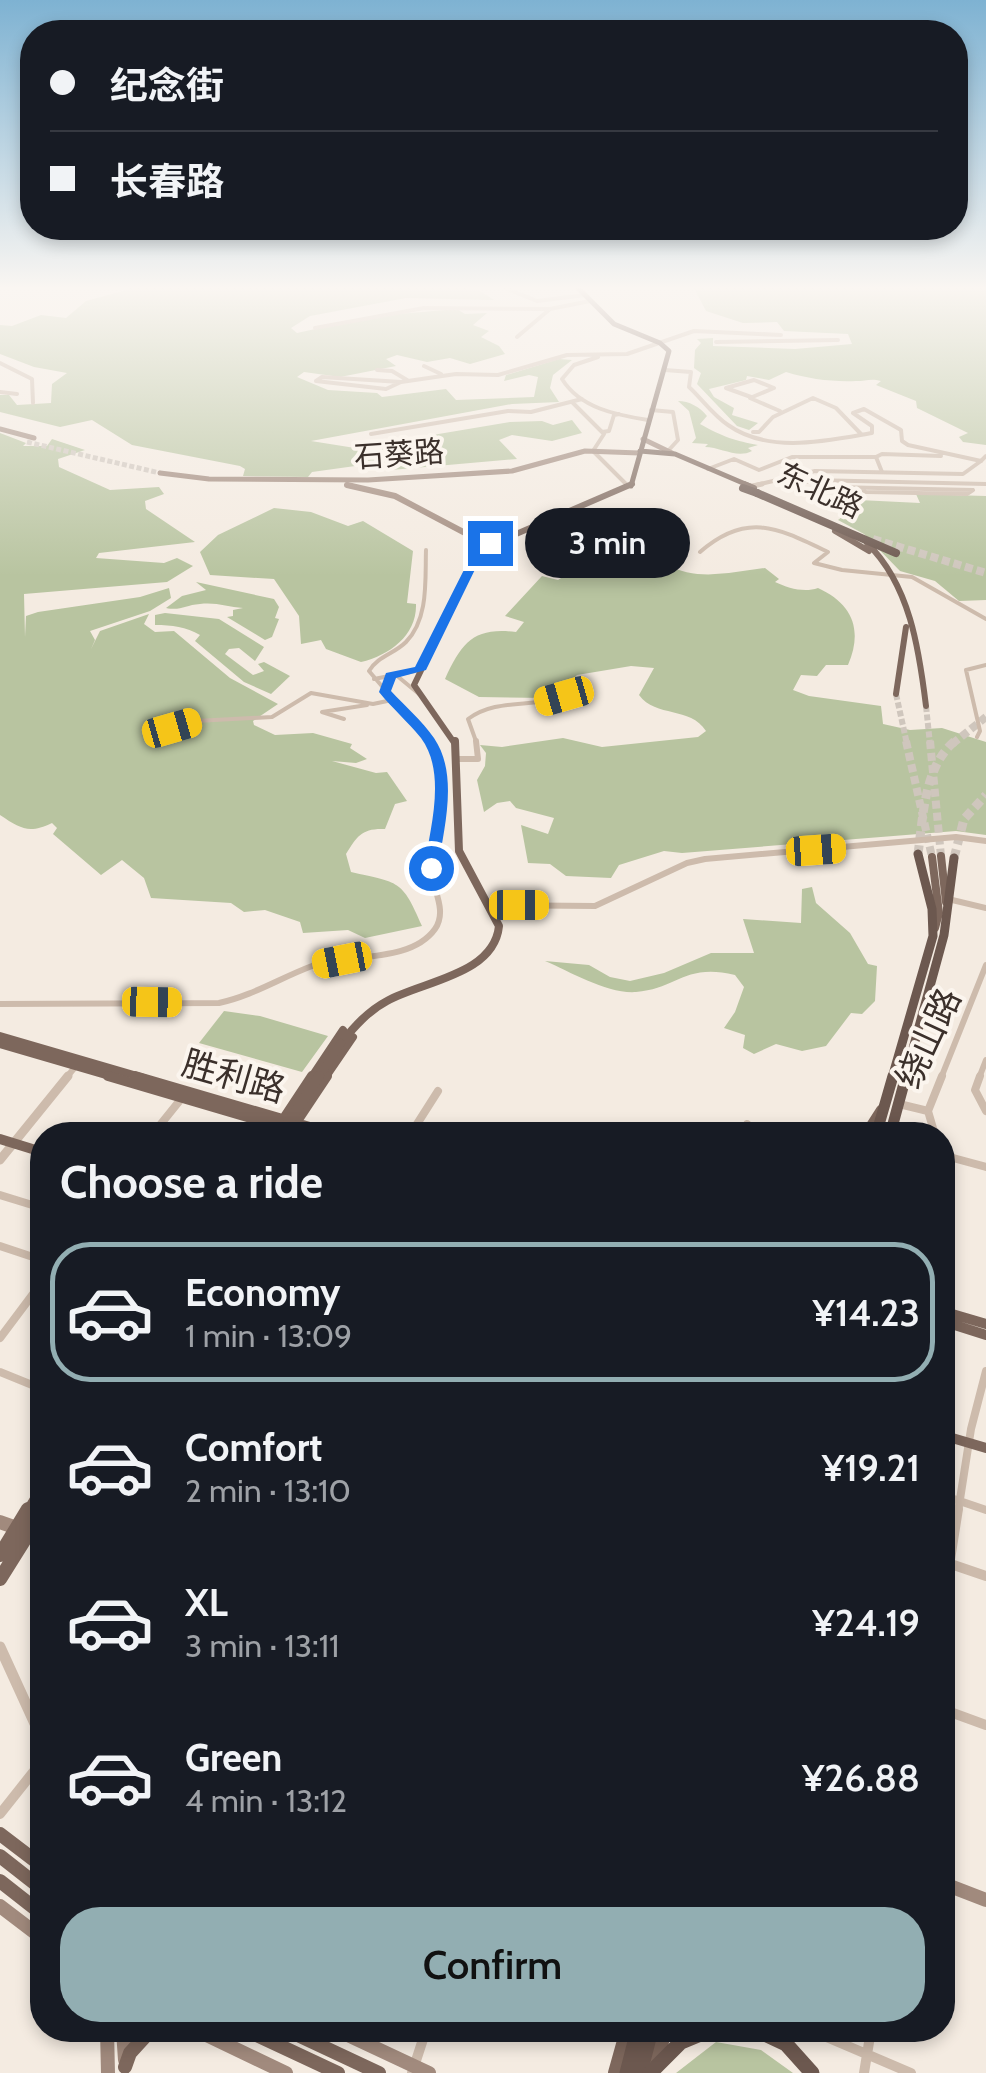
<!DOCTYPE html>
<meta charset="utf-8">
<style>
body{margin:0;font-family:Cabin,"Noto Sans SC",sans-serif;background:#242831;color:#f1f3f6;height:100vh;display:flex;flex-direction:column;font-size:38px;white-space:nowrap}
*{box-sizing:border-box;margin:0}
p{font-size:32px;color:#9ea1a6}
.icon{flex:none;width:55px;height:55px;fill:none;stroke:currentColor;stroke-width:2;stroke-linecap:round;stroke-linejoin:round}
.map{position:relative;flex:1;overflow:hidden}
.drawer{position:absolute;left:30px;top:1122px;width:925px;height:920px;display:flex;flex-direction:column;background:#171b24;border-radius:40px;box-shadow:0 5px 15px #0003}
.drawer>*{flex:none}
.top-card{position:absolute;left:20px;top:20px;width:948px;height:220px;border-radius:40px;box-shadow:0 5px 15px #0003;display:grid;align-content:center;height:220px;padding:0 30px;background:#171b24}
.end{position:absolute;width:45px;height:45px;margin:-22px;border:12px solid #1a73e8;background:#fff;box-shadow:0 0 0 5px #fff}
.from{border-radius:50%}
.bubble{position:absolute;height:70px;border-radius:35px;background:#171b24;box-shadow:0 5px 15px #0003;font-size:32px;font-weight:600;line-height:70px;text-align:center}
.car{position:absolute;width:30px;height:60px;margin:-30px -15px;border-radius:12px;box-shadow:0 0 8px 2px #0007;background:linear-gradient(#f5c518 24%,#345 0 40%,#f5c518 0 76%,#345 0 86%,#f5c518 0)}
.top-card b{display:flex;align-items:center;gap:35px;height:95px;font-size:38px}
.top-card b+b{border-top:2px solid #363941}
.top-card i{width:25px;height:25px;background:#f1f3f6}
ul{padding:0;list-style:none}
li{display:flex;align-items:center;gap:30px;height:140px;margin:0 20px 15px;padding:0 10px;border:5px solid transparent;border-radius:40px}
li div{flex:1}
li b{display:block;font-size:38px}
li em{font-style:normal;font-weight:600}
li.on{border-color:#92aeb2}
li>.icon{width:90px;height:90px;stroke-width:1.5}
h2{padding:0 30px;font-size:45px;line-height:120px}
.cta{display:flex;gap:20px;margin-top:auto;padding:20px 30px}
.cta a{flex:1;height:115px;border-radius:40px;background:#92aeb2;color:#111;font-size:40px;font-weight:600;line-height:115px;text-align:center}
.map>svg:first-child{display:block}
.green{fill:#b8c4a0}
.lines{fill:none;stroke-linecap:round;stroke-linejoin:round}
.secondary-tunnel{stroke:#cfc6bd;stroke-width:5;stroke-dasharray:5 2.5;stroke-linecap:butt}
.primary-tunnel-far1{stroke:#cfc6bd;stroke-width:6;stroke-dasharray:6 2.5;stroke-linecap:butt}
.primary-tunnel{stroke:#cfc6bd;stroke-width:8;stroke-dasharray:8 4;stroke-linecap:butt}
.trunk-tunnel-far1{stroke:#cfc6bd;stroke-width:8;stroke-dasharray:8 4;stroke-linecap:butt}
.trunk-tunnel{stroke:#cfc6bd;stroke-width:9;stroke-dasharray:9 5;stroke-linecap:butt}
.minor-far3{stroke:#cdbbac;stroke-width:4}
.minor-far2{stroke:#cdbbac;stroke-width:6}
.minor-far1{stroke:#cdbbac;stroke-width:8}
.minor{stroke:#cdbbac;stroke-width:10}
.tertiary-far4{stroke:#cdbbac;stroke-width:4}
.tertiary-far3{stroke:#cdbbac;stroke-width:5}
.tertiary-far2{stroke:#cdbbac;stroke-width:6}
.tertiary-far1{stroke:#cdbbac;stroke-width:9}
.tertiary{stroke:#cdbbac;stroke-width:11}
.secondary-far2{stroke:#a18a7d;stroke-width:5}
.secondary-far1{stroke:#a18a7d;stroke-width:6}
.secondary{stroke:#a18a7d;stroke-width:14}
.primary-far4{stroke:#7d675c;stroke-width:5}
.primary-far3{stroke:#7d675c;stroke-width:6}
.primary-far2{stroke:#7d675c;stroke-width:8}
.primary-far1{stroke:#7d675c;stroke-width:10}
.primary{stroke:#7d675c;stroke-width:14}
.trunk-far3{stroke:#6c584f;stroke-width:8}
.trunk-far2{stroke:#6c584f;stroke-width:9}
.trunk-far1{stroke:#6c584f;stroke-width:11}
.trunk{stroke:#6c584f;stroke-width:15}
.primary-bridge-far1{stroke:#7d675c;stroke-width:8}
.primary-bridge{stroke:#7d675c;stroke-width:10}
.trunk-bridge-far1{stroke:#6c584f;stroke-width:8}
.trunk-bridge{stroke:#6c584f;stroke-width:15}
.route{fill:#1a73e8}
.labels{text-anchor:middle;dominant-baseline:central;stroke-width:8;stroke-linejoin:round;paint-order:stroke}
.far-street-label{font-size:30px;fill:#3b302b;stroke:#fbf5ee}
.street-label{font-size:35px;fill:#3b302b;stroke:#fbf5ee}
</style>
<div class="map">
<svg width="986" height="2073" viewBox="0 0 986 2073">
<rect width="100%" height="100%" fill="#f4ebe1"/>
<!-- green -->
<path class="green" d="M123,286H452L480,291L494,300L406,298L310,316L291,328L297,333L375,316L457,309L465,314L487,313L473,325L489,331L481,337L499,346L505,354L470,364L450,358L427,362L397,355L386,359L396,366L340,377L304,372L297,377L328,390L377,393L382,397L446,389L456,400L534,397L538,377L529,375L504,381L506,375L559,359L572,360L553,375L550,388L559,402L512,404L311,441L355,448L510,422L542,421L553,425L572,420L582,433L552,441L512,435L499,440L517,459L391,470L384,462L312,472L308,477L243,476L245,469L240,466L132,445L92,420L60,427L0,412V395H9L17,405L51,403L52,384L67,373L34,367L0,354V325L12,326L41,315L66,318L86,301L130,289Z
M703,286H986V445L963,442L959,437L968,433L917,408L916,401L876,385L881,381C871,378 866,381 856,381C832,382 809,379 786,372L769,380L747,376L746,380L709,389L714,397L734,408L732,415L758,423L749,430L737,426L697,384L701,373L694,368L695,350L701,343L697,339L713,338V346L795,349L852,344L848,334L784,331L777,322L743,323L706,311L694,288Z
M678,401C689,401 700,407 707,416L700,424C723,437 736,441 758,445L748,448L752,451C737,459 721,447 705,447L708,444L692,443L696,438L689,411Z
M0,433L26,443L23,446H47L52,439L85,450L58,459L59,467L110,490L159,487L164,494L145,501L146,509L195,542L99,553L96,558L164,563L177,558L193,566L167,582L24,594L25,637L26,616L38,612L140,597L169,588L171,598L150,611L90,631L95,640L91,649L100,631L149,614L144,624L155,632L174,631L230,678L278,704L253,721L254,725L275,735L313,733L352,744L350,748L367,759L356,763L332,761L376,773L387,772L407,801L395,804L385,829C362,828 357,836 346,854L351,872C399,883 402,879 422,926L365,938L348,930L303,933L300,922L265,910L244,912L231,903L151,898L144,878L122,860L101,875L53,834L57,828L52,823C29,834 21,829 0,815Z
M916,494L986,496V600L959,601L935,581L900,571L864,534L838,520L846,514L823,503L853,497L859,500L920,503Z
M274,508L311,512L348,526L363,521L413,551L407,603L416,604C417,635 390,655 361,662L326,649L321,640L301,644L299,616L274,579L210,575L200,552L218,535Z
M629,551L673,553L674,558L665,559L666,564C697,582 731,572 765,568L779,579L775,582C788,588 804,593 818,588C853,604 863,630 848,665H826L817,676L801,675L793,690L809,696L881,706L883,724L910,730L942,728L986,742V835L956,831L682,853L664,851L619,865L611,878L566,876L550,864L528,863L521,825L548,834L554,818L516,808L510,801L497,803L484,812L477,780L485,766L486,753L480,745L502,747L563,738L602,747L698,737L706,731C690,706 656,718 639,695L654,668L631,666L577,675L569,683L549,690L545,698L479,697L445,679C462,642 474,627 516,632L524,622L505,616L542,576L558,580L569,573L561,568Z
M196,582L274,599L279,607L275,618L279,619L272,637L265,640L227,617L233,616V610L243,608C228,607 216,602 200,604C185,605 181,611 166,608L182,596L206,590Z
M165,613L219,619L264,647L255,661L239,648L229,649L225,654L253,675L264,671L258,664L264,662L290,676L271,694L244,682L195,641L200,635C186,627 172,625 155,625V615Z
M812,887L816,903L850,933L868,964L877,966L875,1001L862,1014L851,1013L826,1046L802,1051L776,1044L754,1054L743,1048L745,1035L724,1028L735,1012L744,987L735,975C684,963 677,989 636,992C607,994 571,972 545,961L589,965L610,977L630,981L664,973L711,953H754L743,919L801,923L802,889Z
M224,1011L260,1016L328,1036L302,1072L199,1043Z
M716,2042L761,2050L793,2073H676Z"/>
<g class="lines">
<!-- secondary-tunnel -->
<path class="secondary-tunnel" d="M27,442L160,473"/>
<!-- primary-tunnel-far1 -->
<path class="primary-tunnel-far1" d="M896,694L907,744
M926,706L930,744"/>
<!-- primary-tunnel -->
<path class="primary-tunnel" d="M906,741L932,857
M930,741L941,856"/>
<!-- trunk-tunnel-far1 -->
<path class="trunk-tunnel-far1" d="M873,539L986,573
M952,744L986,717"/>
<!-- trunk-tunnel -->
<path class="trunk-tunnel" d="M918,854C923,818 924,766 955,741
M954,858L964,819L986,795"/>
<!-- minor-far3 -->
<path class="minor-far3" d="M500,286L537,301L585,295
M315,328L424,308L550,309
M517,337L550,309L590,301
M716,342L838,340
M598,357L574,365L562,379C580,408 616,415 648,420
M0,363L32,379L33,403
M424,366L441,374
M377,370L392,371L407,380
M665,370L691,372L689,387C702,399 713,415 728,425C769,454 826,441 872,433V426L853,413L864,409L901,430L902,441L908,445L981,461L986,456
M322,377L401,382L386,389L316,381Z
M401,382L456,374L498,375L567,355L627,354L694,331L781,335
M0,392L17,394
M751,397L726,388L754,380L774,388L750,398L780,411
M573,403L602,432L609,431L614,415L619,414
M651,410L673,412L678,440L667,452
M753,432H759L773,417L813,398L836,408L861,434
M371,434L508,411L531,412L582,399
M604,434L593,451L628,486
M708,469L734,459L759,470L792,457H876
M882,472L876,457L882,454L941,456
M787,477L832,487L973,490
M811,480L986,484
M857,488L866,492L967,494L973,490
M426,550C425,579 429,619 406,642C394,654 378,656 369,671L431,744
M700,552C747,511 778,528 828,552L814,563L842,570L912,577L986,619
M396,675L419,694
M374,679L420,670
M344,719L322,712L367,705
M148,735L196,721L272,717L311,693L373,704L392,700
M977,737L980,731L966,670L986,665
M477,744L468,719C497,698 529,708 564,697"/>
<!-- minor-far2 -->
<path class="minor-far2" d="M457,759H478L476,741
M948,899L986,908
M488,905L595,906L687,863L705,859L956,837L986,841
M0,1004L219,1003C252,996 280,978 312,966C347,953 410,964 435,929C448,910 432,889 431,869C431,862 433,854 434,846C440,810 447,775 429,741
M941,1078L986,965
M979,1078L986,1060"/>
<!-- minor-far1 -->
<path class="minor-far1" d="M980,1076L975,1090L986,1111
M899,1104L928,1111L942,1076
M928,1111L935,1135
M152,1135L181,1099
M410,1135L438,1091
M743,1135L747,1124
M942,1155L986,1167
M0,1195L42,1208
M0,1246L42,1260
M0,1338L42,1282
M0,1372L42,1389
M942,1495L986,1510
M958,1512L971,1429L986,1371"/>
<!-- minor -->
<path class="minor" d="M942,1561L986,1576
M942,1610L958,1509
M942,1709L986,1725
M0,1814L42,1761
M810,2030L911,2073
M412,2073L426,2030
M864,2073L871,2030"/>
<!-- tertiary-far4 -->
<path class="tertiary-far4" d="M752,486L815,471L963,474L981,461"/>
<!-- tertiary-far3 -->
<path class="tertiary-far3" d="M748,487L762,484"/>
<!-- tertiary-far2 -->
<path class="tertiary-far2" d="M66,1078L76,1066"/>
<!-- tertiary-far1 -->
<path class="tertiary-far1" d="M0,1160L68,1076"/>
<!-- tertiary -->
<path class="tertiary" d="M0,1647L42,1739"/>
<!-- secondary-far2 -->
<path class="secondary-far2" d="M0,429L34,438
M643,439L672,453
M160,473L209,479L368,480L512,471L585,451L639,453
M347,485L352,486"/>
<!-- secondary-far1 -->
<path class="secondary-far1" d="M347,485L395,496L486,544"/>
<!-- secondary -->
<path class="secondary" d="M0,1522L42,1537
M942,1883L986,1900
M0,1906L42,1938
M107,2030L108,2073
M123,2030L125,2060
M196,2030L286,2073
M337,2030L429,2073"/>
<!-- primary-far4 -->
<path class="primary-far4" d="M576,286L614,324L660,343L669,351L631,486
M640,451L675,454L750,486"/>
<!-- primary-far3 -->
<path class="primary-far3" d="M744,484L754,488
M835,531L869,551
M867,543C910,585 919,649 926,706
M896,694L906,627
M455,744L414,685L479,550L632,484"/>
<!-- primary-far2 -->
<path class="primary-far2" d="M941,856L946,902
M932,857L939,913L935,928
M0,1036L144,1078
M341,1043C354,1027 368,1011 387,1001C423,981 494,975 499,926L459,851L455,741
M0,1044L116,1078
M311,1078L343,1030
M325,1078L353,1037"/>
<!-- primary-far1 -->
<path class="primary-far1" d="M108,1076L309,1135
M135,1076L337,1135
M295,1124L327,1076
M273,1135L312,1076
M865,1135L881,1110
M0,1139L42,1152
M942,1311L986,1324
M942,1321L986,1335
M942,1435L986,1448
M27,1512L42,1487"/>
<!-- primary -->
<path class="primary" d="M0,1555L28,1509
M0,1579L42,1512
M0,1834L42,1866
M0,1856L42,1889
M0,1881L42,1914
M246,2030L338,2073
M287,2030L379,2073
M657,2061L665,2030
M125,2067L130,2053L151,2030
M615,2073L627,2030"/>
<!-- trunk-far3 -->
<path class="trunk-far3" d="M743,488L757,493"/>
<!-- trunk-far2 -->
<path class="trunk-far2" d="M892,1078L933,936L932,909L918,854
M905,1078L944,935L954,858"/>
<!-- trunk-far1 -->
<path class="trunk-far1" d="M876,1135L893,1076
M890,1135L906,1076"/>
<!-- trunk -->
<path class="trunk" d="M756,2030L786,2044L812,2073
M627,2073L638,2030
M640,2073L651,2030"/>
<!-- primary-bridge-far1 -->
<path class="primary-bridge-far1" d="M318,1078L341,1043"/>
<!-- primary-bridge -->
<path class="primary-bridge" d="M280,1135L319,1076"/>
<!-- trunk-bridge-far1 -->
<path class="trunk-bridge-far1" d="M757,493L896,553"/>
<!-- trunk-bridge -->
<path class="trunk-bridge" d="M650,2073L681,2042L710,2030"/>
</g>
<!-- sky -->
<linearGradient id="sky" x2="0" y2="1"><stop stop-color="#7eb2d2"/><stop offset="0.5" stop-color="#faf6f2"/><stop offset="1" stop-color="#faf6f2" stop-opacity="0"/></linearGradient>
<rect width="986" height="576" fill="url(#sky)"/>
<!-- route -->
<path class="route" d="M490,540L495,543L484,551L426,670L396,678L391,691C405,706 422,721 434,738C459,775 444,827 438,868L431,873L424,868C430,829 447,773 421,738C408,722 392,708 379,692L386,673L415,667L474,550Z"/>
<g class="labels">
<!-- far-street labels -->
<g class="far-street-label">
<text transform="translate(399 454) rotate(-4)">石葵路</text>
<text transform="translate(820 490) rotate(25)">东北路</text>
</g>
<!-- street labels -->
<g class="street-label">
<text transform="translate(928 1038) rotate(-65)">绕山路</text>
<text transform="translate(234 1076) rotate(16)">胜利路</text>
</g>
</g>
</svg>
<i class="end from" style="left:431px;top:868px"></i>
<i class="end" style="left:490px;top:543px"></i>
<div class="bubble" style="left:525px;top:508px;width:165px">3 min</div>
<i class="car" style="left:564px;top:696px;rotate:254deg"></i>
<i class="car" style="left:172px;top:728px;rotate:74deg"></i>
<i class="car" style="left:816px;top:850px;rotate:86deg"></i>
<i class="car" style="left:519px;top:905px;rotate:90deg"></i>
<i class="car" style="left:342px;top:960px;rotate:259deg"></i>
<i class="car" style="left:152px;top:1002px;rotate:91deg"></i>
<div class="top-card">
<b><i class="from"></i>纪念街</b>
<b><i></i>长春路</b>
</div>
<section class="drawer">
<h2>Choose a ride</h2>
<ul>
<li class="on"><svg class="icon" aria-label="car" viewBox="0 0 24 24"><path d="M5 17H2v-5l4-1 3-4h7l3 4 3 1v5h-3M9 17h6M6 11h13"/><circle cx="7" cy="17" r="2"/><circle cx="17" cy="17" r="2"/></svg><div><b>Economy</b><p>1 min · 13:09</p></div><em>¥14.23</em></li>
<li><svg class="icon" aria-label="car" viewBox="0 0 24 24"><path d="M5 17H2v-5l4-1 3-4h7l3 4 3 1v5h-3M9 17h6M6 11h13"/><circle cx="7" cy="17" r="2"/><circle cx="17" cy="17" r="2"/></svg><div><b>Comfort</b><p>2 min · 13:10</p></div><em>¥19.21</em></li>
<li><svg class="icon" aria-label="car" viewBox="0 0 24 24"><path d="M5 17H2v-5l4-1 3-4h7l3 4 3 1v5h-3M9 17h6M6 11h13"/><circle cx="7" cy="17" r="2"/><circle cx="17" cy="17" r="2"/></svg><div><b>XL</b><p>3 min · 13:11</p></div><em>¥24.19</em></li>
<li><svg class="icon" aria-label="car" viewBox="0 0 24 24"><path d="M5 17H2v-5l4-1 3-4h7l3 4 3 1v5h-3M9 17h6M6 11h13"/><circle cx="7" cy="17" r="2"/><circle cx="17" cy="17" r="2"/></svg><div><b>Green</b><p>4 min · 13:12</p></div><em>¥26.88</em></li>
</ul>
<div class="cta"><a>Confirm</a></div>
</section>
</div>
